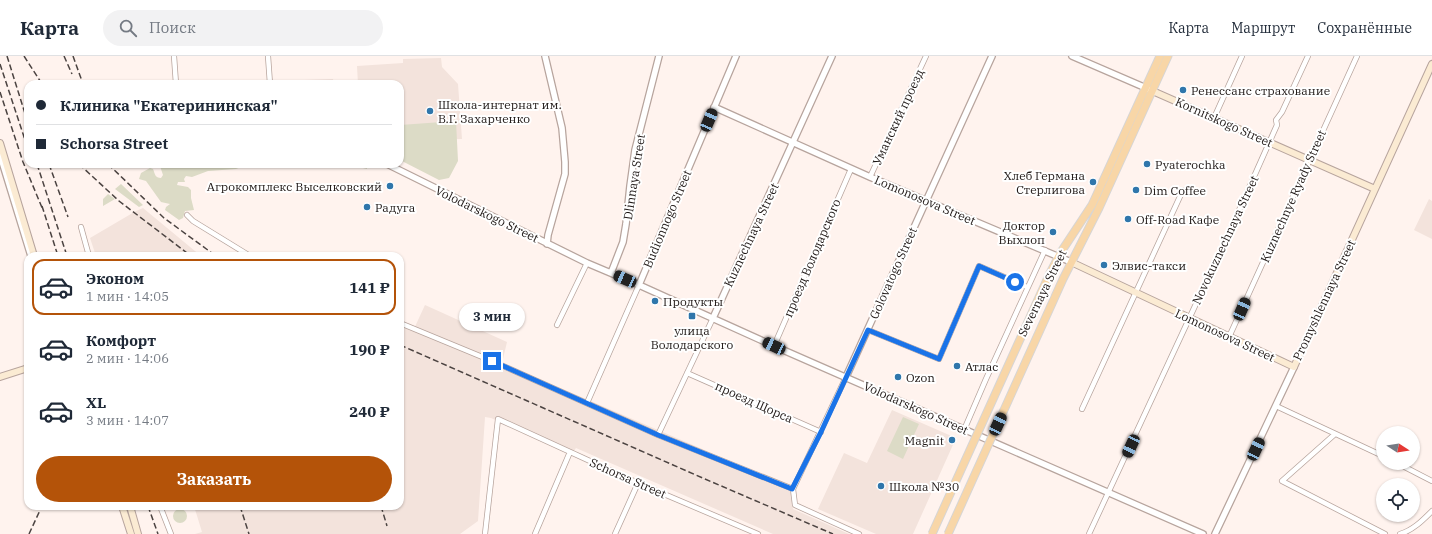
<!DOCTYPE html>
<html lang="ru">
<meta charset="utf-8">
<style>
body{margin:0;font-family:"IBM Plex Serif",serif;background:#f2f2f3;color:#1f2937;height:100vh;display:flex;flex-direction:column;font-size:15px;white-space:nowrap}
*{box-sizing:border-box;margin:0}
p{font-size:13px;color:#747a83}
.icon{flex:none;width:22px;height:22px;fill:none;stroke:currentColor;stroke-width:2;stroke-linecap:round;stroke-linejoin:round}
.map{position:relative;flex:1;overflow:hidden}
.side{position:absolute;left:24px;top:196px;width:380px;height:258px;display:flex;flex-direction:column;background:#fff;border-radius:12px;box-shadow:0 1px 3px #0004}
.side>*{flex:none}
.guide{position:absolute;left:24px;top:24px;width:380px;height:88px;border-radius:12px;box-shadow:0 1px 3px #0004;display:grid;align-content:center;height:88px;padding:0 12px;background:#fff}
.needle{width:26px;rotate:102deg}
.controls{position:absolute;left:1376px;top:370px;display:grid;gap:8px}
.controls a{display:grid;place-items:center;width:44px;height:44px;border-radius:50%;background:#fff;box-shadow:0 1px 3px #0004;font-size:20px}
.end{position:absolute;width:18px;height:18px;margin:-9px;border:5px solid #1a73e8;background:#fff;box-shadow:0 0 0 2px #fff}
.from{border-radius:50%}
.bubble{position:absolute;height:28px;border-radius:14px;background:#fff;box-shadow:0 1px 3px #0004;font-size:13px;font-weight:700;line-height:28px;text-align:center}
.car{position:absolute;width:12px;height:24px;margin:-12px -6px;border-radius:5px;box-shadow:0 0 3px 1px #0007;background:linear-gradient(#222 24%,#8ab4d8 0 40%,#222 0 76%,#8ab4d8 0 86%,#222 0)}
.guide b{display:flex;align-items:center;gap:14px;height:38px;font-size:15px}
.guide b+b{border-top:1px solid #e0e1e3}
.guide i{width:10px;height:10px;background:#1f2937}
ul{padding:7px 0 0;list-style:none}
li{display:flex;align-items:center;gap:12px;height:56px;margin:0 8px 6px;padding:0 4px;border:2px solid transparent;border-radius:12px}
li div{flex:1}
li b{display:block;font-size:15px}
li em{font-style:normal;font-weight:700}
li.on{border-color:#b45309}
li>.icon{width:36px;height:36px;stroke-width:1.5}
.action{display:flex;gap:8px;margin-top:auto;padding:8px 12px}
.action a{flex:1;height:46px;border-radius:24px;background:#b45309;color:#fff;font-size:16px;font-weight:700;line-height:46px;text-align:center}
header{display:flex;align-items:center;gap:24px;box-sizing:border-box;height:56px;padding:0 20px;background:#fff;border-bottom:1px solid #e0e1e3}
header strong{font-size:19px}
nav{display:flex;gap:22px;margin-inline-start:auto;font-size:14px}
.search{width:280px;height:36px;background:#f2f2f3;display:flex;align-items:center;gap:10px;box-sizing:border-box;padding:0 14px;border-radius:22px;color:#747a83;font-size:15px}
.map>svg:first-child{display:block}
.built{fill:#f3e3dc}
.green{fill:#dcdbc6}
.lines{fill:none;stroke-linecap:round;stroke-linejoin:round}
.minor-casing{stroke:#b7a49d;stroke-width:6}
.tertiary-casing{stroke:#b7a49d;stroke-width:8}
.secondary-casing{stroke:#b7a49d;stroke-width:8}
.primary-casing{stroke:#d6d5d5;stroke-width:9}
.minor{stroke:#fff;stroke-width:4.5}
.tertiary{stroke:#fff;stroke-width:5.5}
.secondary{stroke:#fbebd3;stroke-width:6}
.primary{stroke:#f8d6a7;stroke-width:7}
.rail{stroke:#4b4341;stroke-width:1.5;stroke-dasharray:6 3;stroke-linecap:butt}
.primary-bridge-casing{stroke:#d6d5d5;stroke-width:9;stroke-linecap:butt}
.primary-bridge{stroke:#f8d6a7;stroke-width:7}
.route{stroke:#1a73e8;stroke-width:5}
.poi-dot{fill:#2f76ab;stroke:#fff;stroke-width:1.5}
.labels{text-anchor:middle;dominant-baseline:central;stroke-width:4;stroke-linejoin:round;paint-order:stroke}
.poi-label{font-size:12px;fill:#1e1715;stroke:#fff;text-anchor:start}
.street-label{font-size:12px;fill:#1e1715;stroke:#fff}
</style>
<header>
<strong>Карта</strong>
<div class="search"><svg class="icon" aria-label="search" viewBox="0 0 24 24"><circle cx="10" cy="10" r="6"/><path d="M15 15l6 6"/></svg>Поиск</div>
<nav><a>Карта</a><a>Маршрут</a><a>Сохранённые</a></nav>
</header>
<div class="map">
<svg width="1432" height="478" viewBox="0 0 1432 478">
<rect width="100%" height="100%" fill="#fff3ee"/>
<!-- built -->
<path class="built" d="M441,2L442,11L458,28L462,83L400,84V28H358L357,10L403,7V3Z
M333,23L334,28H276V25Z
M1429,143L1432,145V183L1414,174Z
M143,152L201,200H96L90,182L136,155Z
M425,249L507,286L502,307L791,431L793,453L849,478H773L576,392L571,399L491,362L485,361L478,465L460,478H195L202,476L194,450H400V270L413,275Z
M892,354L956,382L913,478H876L818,453L844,397L867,407Z"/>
<!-- green -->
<path class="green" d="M456,65L458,105L449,122L439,124L400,104V69Z
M161,108H186L188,110L191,108H243L241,111L236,113L208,115L192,121L186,120L184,123L185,126H178L177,129L188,131L191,134V142L194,154L185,155L183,162L179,164L165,154L166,151L170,148L161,146L146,125L139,123L141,117L150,112L153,113C155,118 155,122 161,122L163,119L160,110Z
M288,108H367V113L347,108L346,111C339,111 333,108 327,108C314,108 300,113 288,109Z
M121,128L143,149L139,151L115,133Z
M108,138L115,143L103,150V143Z
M903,361L919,368L903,403L887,395Z
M173 460a7 7 0 1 1 14 0a7 7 0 1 1-14 0Z"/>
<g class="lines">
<!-- minor casing -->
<g class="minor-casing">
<path id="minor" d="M174,0L176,28
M268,0L270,28
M1214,62L1242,0
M870,121L926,0
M187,159L193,165L250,200
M81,171L89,200
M400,267L492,305L658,379L793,433
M557,269L587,207
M868,274L939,303L979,210L1027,231
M1229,281L1357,0
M774,290L851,113
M687,317L821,376
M587,347L639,229
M1276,350L1383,400
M1082,353L1183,134
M964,374L986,323L1045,194
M1335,378L1282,425L1385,478
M658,379L713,262
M1397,407L1432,425
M793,433L846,321
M793,433L795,449L859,478
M160,450L171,478
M485,478L498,363L638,427L758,478
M535,478L570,396
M615,478L638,427
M1089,478L1228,179L1277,69L1276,64L1282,56L1308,0
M1400,478C1413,474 1422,465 1432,455"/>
</g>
<!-- tertiary casing -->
<g class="tertiary-casing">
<path id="tertiary" d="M545,0L562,72L565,106V118L548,179L547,188
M1072,0L1146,32
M714,51L870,121L1071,206
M0,99L31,200
M387,108L587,207L639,229L774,290L1203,478
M611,217L623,186L626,168L630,130L635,94L659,0
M639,229L736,0
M713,262L832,0
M846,321L992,0
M1215,478L1294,311"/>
</g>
<!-- secondary casing -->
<g class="secondary-casing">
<path id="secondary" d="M1148,33L1375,133
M0,87L34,200
M1071,206L1294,311L1432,8
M0,321L28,312
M122,450L131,478
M130,450L138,478"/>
</g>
<!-- primary casing -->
<g class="primary-casing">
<path id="primary" d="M1050,217L1061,196L1092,149L1160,0
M1004,354L1063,223L1099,152L1168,0"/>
</g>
<!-- minor -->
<use href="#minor" class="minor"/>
<!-- tertiary -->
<use href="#tertiary" class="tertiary"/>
<!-- secondary -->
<use href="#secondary" class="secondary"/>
<!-- primary -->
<use href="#primary" class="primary"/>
<!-- rail -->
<path class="rail" d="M7,0L28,67
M24,0L42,28
M64,0L72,18
M73,0L83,28
M0,8L28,93
M0,36L23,106L43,154
M37,108L67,200
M49,108L68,161
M79,108L119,145L191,200
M108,108L164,162L216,200
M42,150L58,200
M400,289L705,423L833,478
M148,450L158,478
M240,450L249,478
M381,450L387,470
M29,478L42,450"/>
<!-- primary-bridge casing -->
<g class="primary-bridge-casing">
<path id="primary-bridge" d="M932,478L1050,217
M948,478L1004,354"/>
</g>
<!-- primary-bridge -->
<use href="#primary-bridge" class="primary-bridge"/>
</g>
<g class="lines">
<!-- route -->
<path class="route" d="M492,305L658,379L792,433L821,376L868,274L939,303L979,210L1015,226"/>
</g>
<!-- markers -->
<g class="poi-dot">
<circle cx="1183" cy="34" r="4"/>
<circle cx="430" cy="55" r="4"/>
<circle cx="1147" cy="108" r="4"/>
<circle cx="1093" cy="126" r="4"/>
<circle cx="390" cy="130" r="4"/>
<circle cx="1136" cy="134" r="4"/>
<circle cx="367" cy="151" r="4"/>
<circle cx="1128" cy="163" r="4"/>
<circle cx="1053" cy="176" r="4"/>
<circle cx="1104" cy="209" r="4"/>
<circle cx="655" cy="245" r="4"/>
<rect x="688" y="256" width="8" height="8" rx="2"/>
<circle cx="957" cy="310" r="4"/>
<circle cx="898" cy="321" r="4"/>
<circle cx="952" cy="384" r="4"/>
<circle cx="881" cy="430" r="4"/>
</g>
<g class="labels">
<!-- poi labels -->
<g class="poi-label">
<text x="1191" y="34">Ренессанс страхование</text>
<text x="438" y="48">Школа-интернат им.<tspan x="438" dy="14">В.Г. Захарченко</tspan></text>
<text x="1155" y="108">Pyaterochka</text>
<text x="1085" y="119" text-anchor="end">Хлеб Германа<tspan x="1085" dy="14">Стерлигова</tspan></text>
<text x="382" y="130" text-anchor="end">Агрокомплекс Выселковский</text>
<text x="1144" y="134">Dim Coffee</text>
<text x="375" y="151">Радуга</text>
<text x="1136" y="163">Off-Road Кафе</text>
<text x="1045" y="169" text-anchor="end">Доктор<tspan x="1045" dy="14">Выхлоп</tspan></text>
<text x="1112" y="209">Элвис-такси</text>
<text x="663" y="245">Продукты</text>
<text x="692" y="274" text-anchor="middle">улица<tspan x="692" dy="14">Володарского</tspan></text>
<text x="965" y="310">Атлас</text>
<text x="906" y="321">Ozon</text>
<text x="944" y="384" text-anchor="end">Magnit</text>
<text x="889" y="430">Школа №30</text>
</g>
<!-- street labels -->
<g class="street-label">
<text transform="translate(898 61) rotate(-65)">Уманский проезд</text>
<text transform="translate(1224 66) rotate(24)">Kornitskogo Street</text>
<text transform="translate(634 121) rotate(-81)">Dlinnaya Street</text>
<text transform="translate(1293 140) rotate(-66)">Kuznechnye Ryady Street</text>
<text transform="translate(925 144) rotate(23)">Lomonosova Street</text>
<text transform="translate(487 158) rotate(26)">Volodarskogo Street</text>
<text transform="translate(667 163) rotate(-67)">Budionnogo Street</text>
<text transform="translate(751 179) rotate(-65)">Kuznechnaya Street</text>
<text transform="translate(1225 184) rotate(-65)">Novokuznechnaya Street</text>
<text transform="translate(812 202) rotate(-67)">проезд Володарского</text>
<text transform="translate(893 217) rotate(-66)">Golovatogo Street</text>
<text transform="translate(1042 237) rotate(-64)">Severnaya Street</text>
<text transform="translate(1324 244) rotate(-65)">Promyshlennaya Street</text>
<text transform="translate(1225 279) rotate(25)">Lomonosova Street</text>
<text transform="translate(754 346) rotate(24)">проезд Щорса</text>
<text transform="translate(916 352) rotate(24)">Volodarskogo Street</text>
<text transform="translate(628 422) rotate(24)">Schorsa Street</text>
</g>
</g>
</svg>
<div class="controls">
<a><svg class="needle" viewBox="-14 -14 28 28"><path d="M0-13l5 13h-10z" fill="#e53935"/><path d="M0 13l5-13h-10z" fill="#747a83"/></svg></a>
<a><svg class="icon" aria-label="locate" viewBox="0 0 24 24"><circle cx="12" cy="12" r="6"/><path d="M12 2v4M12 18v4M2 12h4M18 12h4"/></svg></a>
</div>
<i class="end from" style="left:1015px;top:226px"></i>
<i class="end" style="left:492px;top:305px"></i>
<div class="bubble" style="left:459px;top:247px;width:66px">3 мин</div>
<i class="car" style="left:709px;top:64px;rotate:23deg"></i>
<i class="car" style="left:625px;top:223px;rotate:294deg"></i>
<i class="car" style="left:1242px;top:253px;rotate:24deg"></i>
<i class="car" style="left:774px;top:290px;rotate:295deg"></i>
<i class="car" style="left:998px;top:368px;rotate:25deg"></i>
<i class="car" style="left:1131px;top:390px;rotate:205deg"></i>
<i class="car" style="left:1256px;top:393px;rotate:25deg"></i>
<div class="guide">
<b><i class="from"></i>Клиника &quot;Екатерининская&quot;</b>
<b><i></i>Schorsa Street</b>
</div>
<section class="side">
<ul>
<li class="on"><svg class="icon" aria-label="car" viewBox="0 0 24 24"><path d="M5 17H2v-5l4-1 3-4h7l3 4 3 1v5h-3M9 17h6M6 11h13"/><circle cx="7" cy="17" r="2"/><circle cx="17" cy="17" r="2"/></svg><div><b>Эконом</b><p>1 мин · 14:05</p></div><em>141 ₽</em></li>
<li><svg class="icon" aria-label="car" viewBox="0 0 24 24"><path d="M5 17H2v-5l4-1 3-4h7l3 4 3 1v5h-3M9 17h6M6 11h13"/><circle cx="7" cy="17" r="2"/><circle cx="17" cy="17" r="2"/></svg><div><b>Комфорт</b><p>2 мин · 14:06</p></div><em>190 ₽</em></li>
<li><svg class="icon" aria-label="car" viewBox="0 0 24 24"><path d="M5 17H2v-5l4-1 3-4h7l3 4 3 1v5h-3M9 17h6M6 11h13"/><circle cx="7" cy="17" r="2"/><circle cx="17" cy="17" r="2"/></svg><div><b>XL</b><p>3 мин · 14:07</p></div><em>240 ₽</em></li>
</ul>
<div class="action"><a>Заказать</a></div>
</section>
</div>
